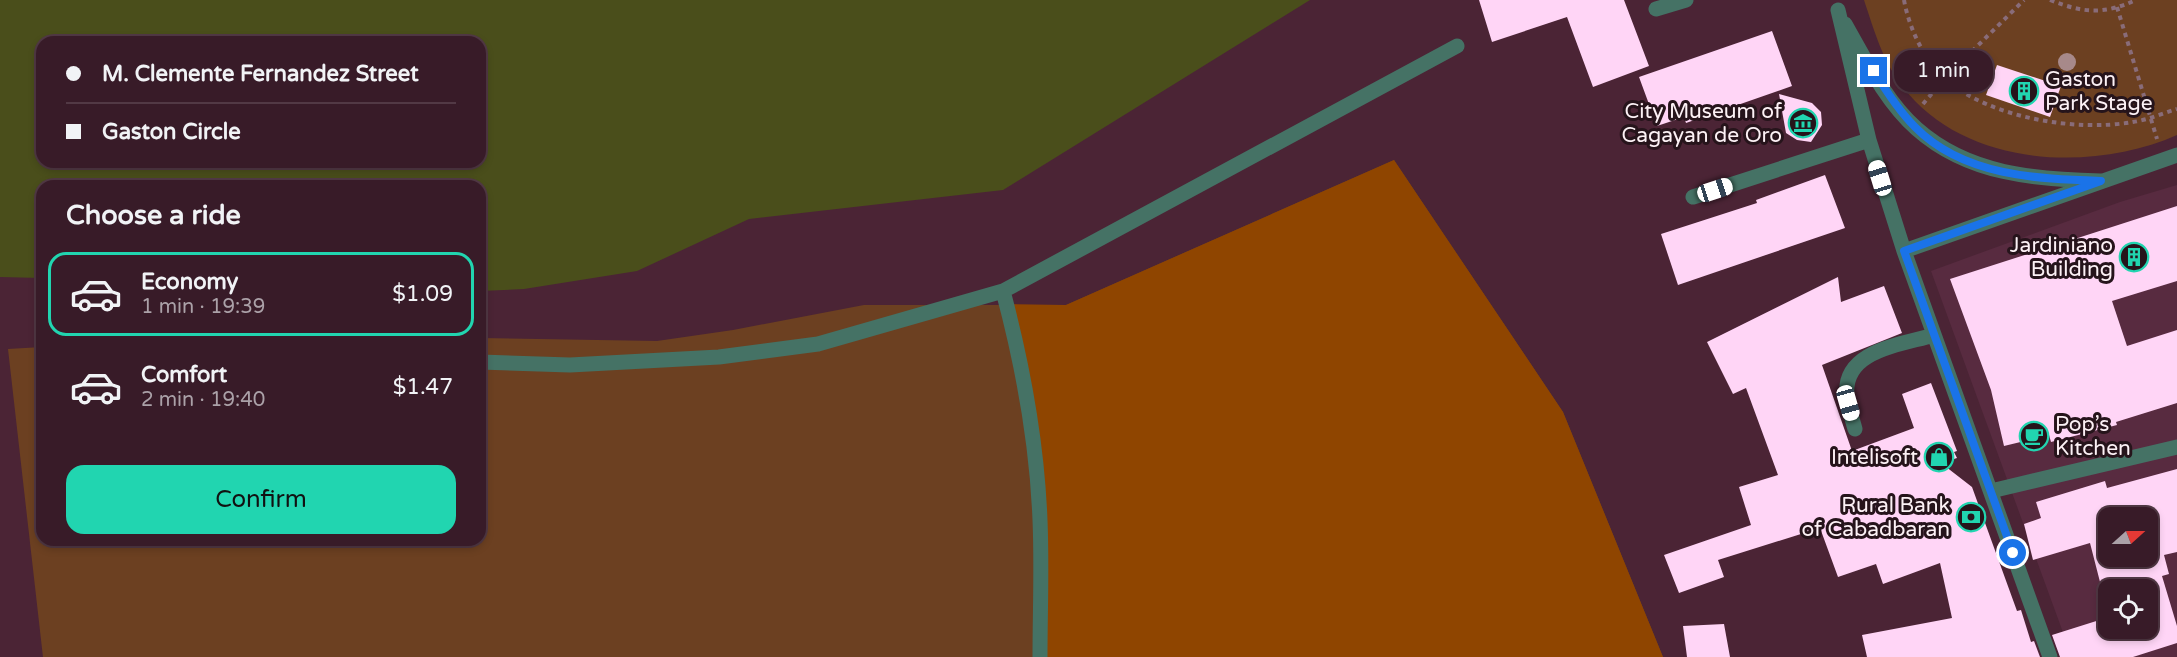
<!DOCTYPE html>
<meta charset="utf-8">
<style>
body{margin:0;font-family:"Varela Round",sans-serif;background:#432834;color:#f1f3f6;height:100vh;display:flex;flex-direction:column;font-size:22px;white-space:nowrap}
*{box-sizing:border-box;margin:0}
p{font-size:20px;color:#aba1a8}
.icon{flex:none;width:33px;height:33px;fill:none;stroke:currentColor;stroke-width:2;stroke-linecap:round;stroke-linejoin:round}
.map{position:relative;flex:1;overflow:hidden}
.details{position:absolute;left:36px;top:180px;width:450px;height:366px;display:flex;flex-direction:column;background:#381b28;border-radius:18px;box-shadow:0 3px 9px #0003,0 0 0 2px #523945}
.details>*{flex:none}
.hud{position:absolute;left:36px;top:36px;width:450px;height:132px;border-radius:18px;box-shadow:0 3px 9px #0003,0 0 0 2px #523945;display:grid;align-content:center;height:132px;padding:0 30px;background:#381b28}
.needle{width:39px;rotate:69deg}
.controls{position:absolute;left:2098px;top:507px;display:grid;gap:12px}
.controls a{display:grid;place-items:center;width:60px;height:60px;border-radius:12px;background:#381b28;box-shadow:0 3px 9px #0003,0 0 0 2px #523945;font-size:30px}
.end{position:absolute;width:27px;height:27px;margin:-14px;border:8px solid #1a73e8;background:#fff;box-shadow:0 0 0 3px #fff}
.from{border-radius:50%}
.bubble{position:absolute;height:42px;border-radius:18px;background:#381b28;box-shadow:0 3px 9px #0003,0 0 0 2px #523945;font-size:20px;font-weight:600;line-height:42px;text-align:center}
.car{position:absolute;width:18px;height:36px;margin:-18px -9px;border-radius:8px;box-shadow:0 0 4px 2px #0007;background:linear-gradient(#fff 24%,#345 0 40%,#fff 0 76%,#345 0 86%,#fff 0)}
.hud b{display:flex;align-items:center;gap:21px;height:57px;font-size:22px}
.hud b+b{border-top:2px solid #523945}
.hud i{width:15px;height:15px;background:#f1f3f6}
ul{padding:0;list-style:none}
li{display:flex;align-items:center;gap:18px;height:84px;margin:0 12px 9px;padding:0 18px;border:3px solid transparent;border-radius:18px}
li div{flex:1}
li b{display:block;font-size:22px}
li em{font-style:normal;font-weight:600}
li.current{border-color:#21d5b0}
li>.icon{width:54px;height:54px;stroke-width:1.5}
h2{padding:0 30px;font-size:27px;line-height:72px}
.button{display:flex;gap:12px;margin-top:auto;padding:12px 30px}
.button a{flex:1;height:69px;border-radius:18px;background:#21d5b0;color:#111;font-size:24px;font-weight:600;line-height:69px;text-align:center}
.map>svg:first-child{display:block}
.built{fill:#582b40;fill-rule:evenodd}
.green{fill:#6c4021}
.forest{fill:#8f4500}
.water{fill:#4a4e1b;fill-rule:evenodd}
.building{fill:#ffd5f6;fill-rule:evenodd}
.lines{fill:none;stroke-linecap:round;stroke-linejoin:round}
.path{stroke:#896c79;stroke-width:4;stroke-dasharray:4.5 4.5;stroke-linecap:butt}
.minor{stroke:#457265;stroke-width:15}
.tree{fill:#a7898a}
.route{stroke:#1a73e8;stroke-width:8}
.labels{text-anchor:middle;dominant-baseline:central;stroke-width:6;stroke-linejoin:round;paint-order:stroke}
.poi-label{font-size:21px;fill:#fcf1f5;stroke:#26141b;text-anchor:end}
</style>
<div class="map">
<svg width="2177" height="657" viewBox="0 0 2177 657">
<rect width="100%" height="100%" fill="#4b2435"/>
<!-- built -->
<path class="built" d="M2177,185V657H2072L1931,271L2120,202ZM2109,518H2148V556H2109ZM2109,590H2148V628H2109Z"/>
<!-- green -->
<path class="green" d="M1864,0H2177V135C2091,173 1964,167 1903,87C1883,62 1874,30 1864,0Z
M1394,160L1563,412L1663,657H43L8,349L42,347V540H480V338L657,341L733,330L864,305H1066Z"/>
<!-- forest -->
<path class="forest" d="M1394,160L1563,412L1663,657H1040V520L1007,304L1066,305Z"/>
<!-- water -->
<path class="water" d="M0,0H1310L1003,190L749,219L637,271L524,289L480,291V186H42V278L0,277ZM42,42H480V162H42Z"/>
<!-- building -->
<path class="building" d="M1479,0H1624L1649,66L1593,87L1567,17L1492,42Z
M1772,31L1792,86L1686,123L1684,117L1657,126L1639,77Z
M1997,65L2061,86L2050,117L1986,95Z
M1779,94L1812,103L1821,112L1822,125L1811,142L1797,140L1786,133Z
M1825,175L1845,228L1678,285L1661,234L1757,203L1756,200Z
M2177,206V281L2112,301L2127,346L2177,330V403L2116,422L2117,425L2051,442L2049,435L2004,446L1991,390L1950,279Z
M1838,277L1841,302L1884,286L1902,333L1822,365L1852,451L1914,428L1902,394L1931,383L1957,451L1954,452L1957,458L1941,463L1972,487L2017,611L2021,610L2031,642L2034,641L2040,657H1867L1862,635L1952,618L1940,563L1883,584L1876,564L1838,577L1820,528L1718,560L1724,577L1679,593L1664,555L1751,525L1739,487L1778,475L1746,388L1733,394L1707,342Z
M2177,469V552L2164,555L2169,574L2162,576L2177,626V643L2133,657H2060L2052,635L2109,617L2090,543L2033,560L2024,524L2041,518L2036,502L2105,481L2107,488ZM2109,518H2148V556H2109ZM2109,590H2148V628H2109Z
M1724,624L1730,657H1687L1683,626Z"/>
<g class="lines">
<!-- path -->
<path class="path" d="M1904,0C1909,28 1924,60 1946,80C1991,118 2076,132 2133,122C2148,120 2163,113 2177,109
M2050,0C2083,13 2103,15 2136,0
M2117,7L2157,139
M1923,104L1945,78L2024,0"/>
<!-- minor -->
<path class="minor" d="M1656,9L1686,0
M1838,10L1869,140L1904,251L2050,657
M1845,24C1865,59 1886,102 1917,129C1969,175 2035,179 2101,181
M1693,197L1869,140
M1904,251L2177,155
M1003,291C1023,366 1037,442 1040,520C1042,566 1040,612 1040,657
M480,362L570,365L719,357L818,344L1003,291L1457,46
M1855,429C1852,418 1848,407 1847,396C1842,350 1901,345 1934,335
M1991,491L2177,447"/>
</g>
<!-- trees -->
<circle class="tree" cx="2067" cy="62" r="9"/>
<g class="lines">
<!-- route -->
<path class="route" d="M1874,71C1886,91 1898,110 1915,127C1963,176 2037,179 2101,181L1904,251L2013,553"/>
</g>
<!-- icons -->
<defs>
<g id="building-ring" transform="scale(1.5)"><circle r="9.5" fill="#26141b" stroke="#21d5b0" stroke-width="1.5"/><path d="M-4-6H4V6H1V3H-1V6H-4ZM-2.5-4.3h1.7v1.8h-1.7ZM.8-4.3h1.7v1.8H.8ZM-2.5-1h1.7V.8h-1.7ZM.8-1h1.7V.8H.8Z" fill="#21d5b0"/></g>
<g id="museum-ring" transform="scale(1.5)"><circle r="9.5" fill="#26141b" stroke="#21d5b0" stroke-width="1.5"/><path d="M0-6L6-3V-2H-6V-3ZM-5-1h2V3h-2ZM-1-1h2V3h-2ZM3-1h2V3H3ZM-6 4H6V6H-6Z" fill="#21d5b0"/></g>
<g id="cafe-ring" transform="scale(1.5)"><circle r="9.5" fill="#26141b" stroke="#21d5b0" stroke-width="1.5"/><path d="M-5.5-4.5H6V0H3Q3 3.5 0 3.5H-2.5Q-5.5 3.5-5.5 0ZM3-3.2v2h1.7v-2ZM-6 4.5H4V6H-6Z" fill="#21d5b0"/></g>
<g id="shop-ring" transform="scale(1.5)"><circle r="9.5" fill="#26141b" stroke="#21d5b0" stroke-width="1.5"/><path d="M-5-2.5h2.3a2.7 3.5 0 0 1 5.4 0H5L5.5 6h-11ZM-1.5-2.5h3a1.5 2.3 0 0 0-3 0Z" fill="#21d5b0"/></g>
<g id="bank-ring" transform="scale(1.5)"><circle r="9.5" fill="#26141b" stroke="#21d5b0" stroke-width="1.5"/><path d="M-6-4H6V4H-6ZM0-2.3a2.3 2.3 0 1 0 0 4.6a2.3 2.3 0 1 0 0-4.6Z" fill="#21d5b0"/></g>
</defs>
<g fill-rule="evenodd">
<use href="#building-ring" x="2024" y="91"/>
<use href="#museum-ring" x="1803" y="123"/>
<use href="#building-ring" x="2134" y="257"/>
<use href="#cafe-ring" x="2034" y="436"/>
<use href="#shop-ring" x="1939" y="457"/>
<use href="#bank-ring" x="1971" y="517"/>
</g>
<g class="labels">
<!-- poi labels -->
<g class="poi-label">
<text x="2045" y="79" text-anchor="start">Gaston<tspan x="2045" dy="24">Park Stage</tspan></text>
<text x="1782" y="111">City Museum of<tspan x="1782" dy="24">Cagayan de Oro</tspan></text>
<text x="2113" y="245">Jardiniano<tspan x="2113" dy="24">Building</tspan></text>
<text x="2055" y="424" text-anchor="start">Pop’s<tspan x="2055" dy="24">Kitchen</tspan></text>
<text x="1918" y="457">Intelisoft</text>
<text x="1950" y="505">Rural Bank<tspan x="1950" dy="24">of Cabadbaran</tspan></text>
</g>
</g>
</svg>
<div class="controls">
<a><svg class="needle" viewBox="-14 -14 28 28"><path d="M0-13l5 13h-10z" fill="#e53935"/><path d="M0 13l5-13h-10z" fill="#aba1a8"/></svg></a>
<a><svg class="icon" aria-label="locate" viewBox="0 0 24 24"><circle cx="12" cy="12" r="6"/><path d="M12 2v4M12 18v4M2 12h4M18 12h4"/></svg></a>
</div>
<i class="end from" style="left:2013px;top:553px"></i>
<i class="end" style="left:1874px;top:71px"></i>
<div class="bubble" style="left:1894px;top:50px;width:99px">1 min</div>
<i class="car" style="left:1880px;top:178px;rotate:343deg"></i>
<i class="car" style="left:1715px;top:190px;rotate:72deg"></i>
<i class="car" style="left:1848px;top:403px;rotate:164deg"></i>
<div class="hud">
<b><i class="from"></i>M. Clemente Fernandez Street</b>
<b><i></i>Gaston Circle</b>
</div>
<section class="details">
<h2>Choose a ride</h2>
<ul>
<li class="current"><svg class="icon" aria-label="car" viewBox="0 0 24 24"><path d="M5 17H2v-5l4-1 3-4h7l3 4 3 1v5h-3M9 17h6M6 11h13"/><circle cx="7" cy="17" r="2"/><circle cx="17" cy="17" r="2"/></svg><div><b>Economy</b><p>1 min · 19:39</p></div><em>$1.09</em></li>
<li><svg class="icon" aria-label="car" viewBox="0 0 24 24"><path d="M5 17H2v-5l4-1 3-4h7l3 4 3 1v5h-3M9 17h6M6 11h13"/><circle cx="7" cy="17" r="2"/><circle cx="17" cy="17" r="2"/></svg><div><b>Comfort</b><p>2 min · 19:40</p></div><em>$1.47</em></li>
</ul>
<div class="button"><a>Confirm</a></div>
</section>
</div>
